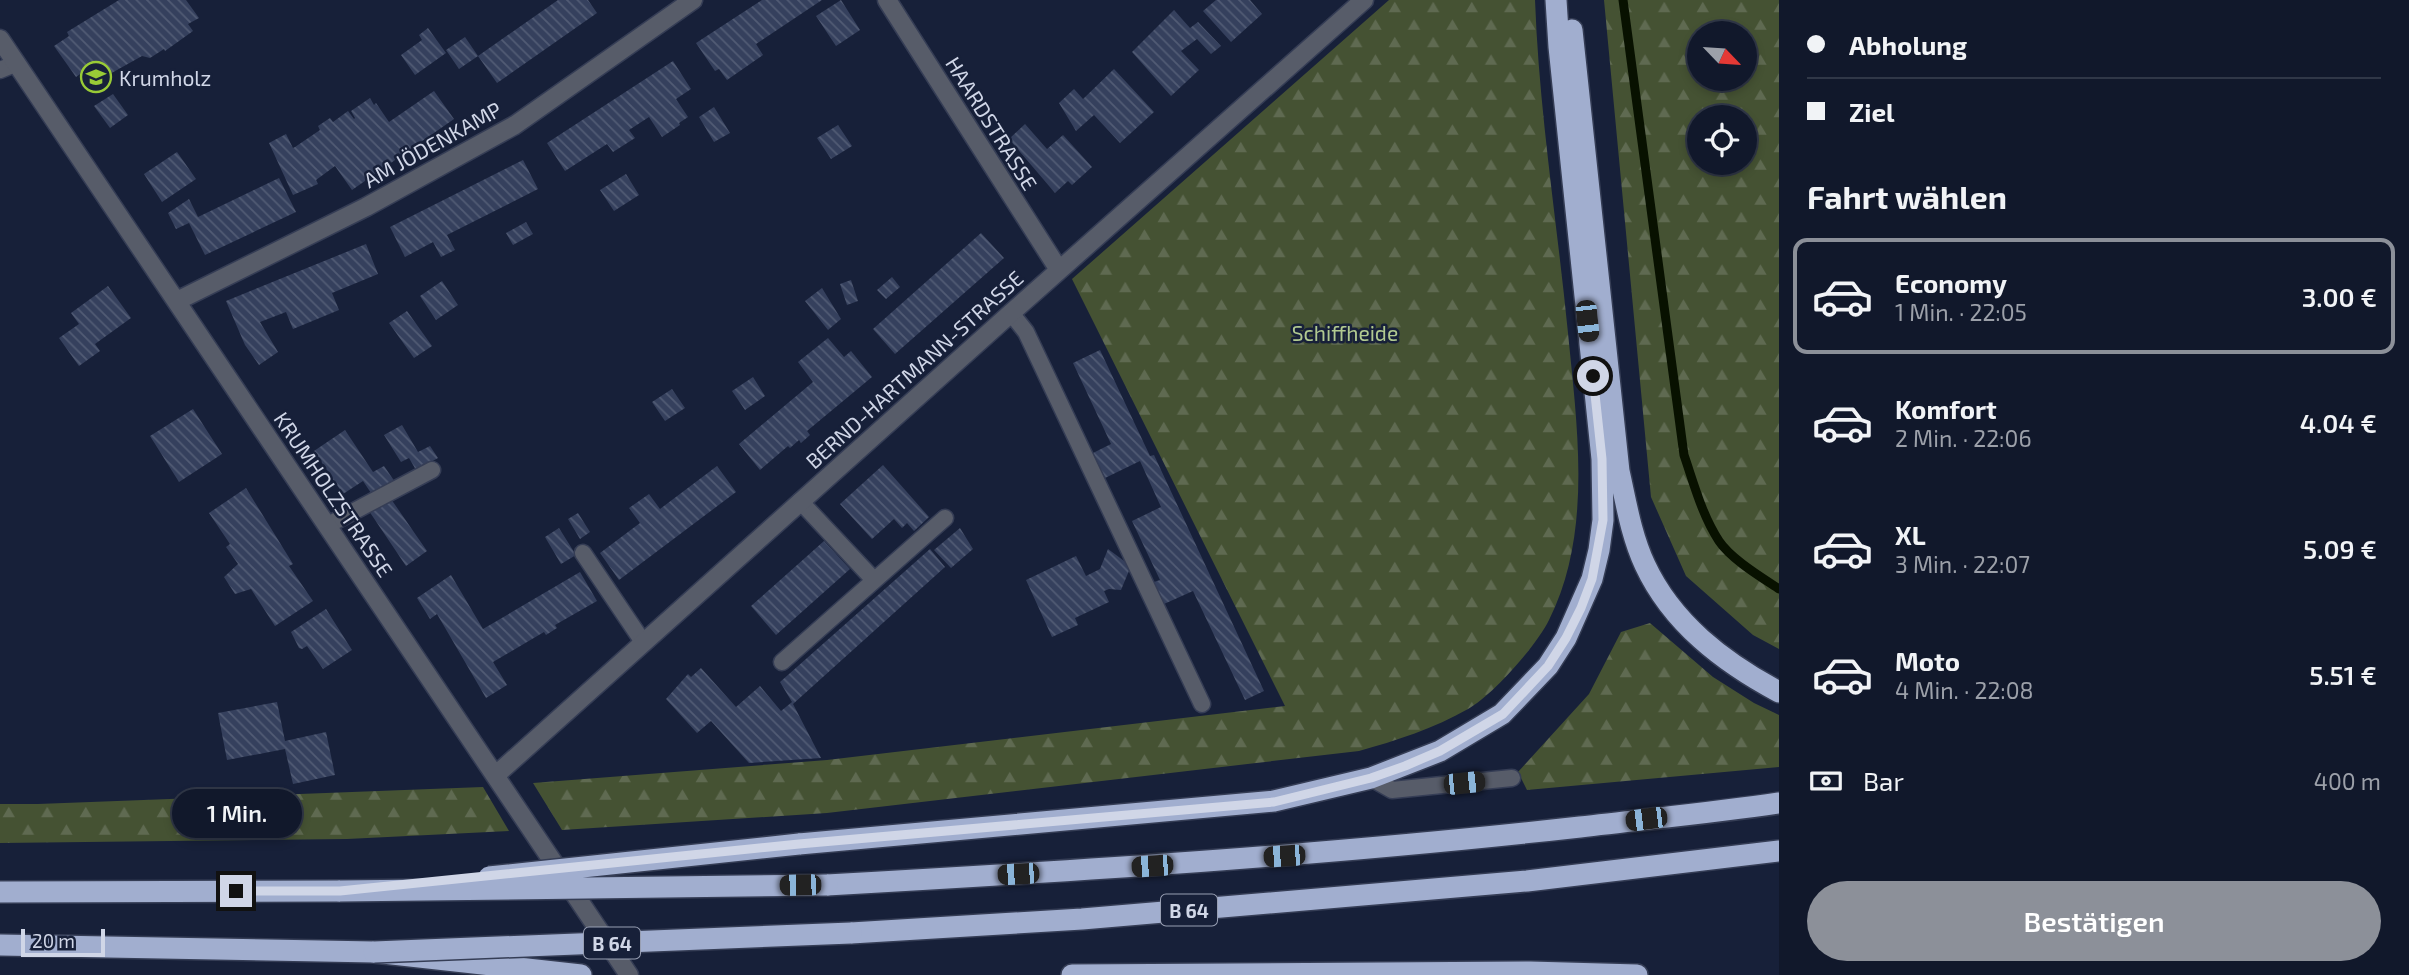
<!DOCTYPE html>
<html lang="de">
<meta charset="utf-8">
<style>
body{margin:0;font-family:"Exo 2",sans-serif;background:#1e2537;color:#f1f3f6;height:100vh;display:flex;flex-direction:column;font-size:26px;white-space:nowrap}
*{box-sizing:border-box;margin:0}
p{font-size:23px;color:#9ca0a9}
.icon{flex:none;width:38px;height:38px;fill:none;stroke:currentColor;stroke-width:2;stroke-linecap:round;stroke-linejoin:round}
.map{position:relative;flex:1;overflow:hidden}
.panel{display:flex;flex-direction:column;background:#11182b;width:630px}
.panel>*{flex:none}
.banner{display:grid;align-content:center;height:154px;padding:0 28px;background:#11182b}
.needle{width:46px;rotate:115deg}
.tools{position:absolute;left:1687px;top:21px;display:grid;gap:14px}
.tools a{display:grid;place-items:center;width:70px;height:70px;border-radius:50%;background:#11182b;box-shadow:0 4px 10px #0003,0 0 0 2px #303747;font-size:35px}
.scale{position:absolute;left:21px;bottom:18px;width:84px;box-sizing:border-box;padding-left:7px;border:4px solid #d0d6e7;border-top:0;font-size:19px;line-height:24px;white-space:nowrap;color:#d0d6e7;-webkit-text-stroke:5px #172039;paint-order:stroke}
.end{position:absolute;width:32px;height:32px;margin:-16px;border:9px solid #d0d6e7;background:#111;box-shadow:0 0 0 4px #111}
.from{border-radius:50%}
.bubble{position:absolute;height:49px;border-radius:24px;background:#11182b;box-shadow:0 4px 10px #0003,0 0 0 2px #303747;font-size:23px;font-weight:600;line-height:49px;text-align:center}
.car{position:absolute;width:21px;height:42px;margin:-21px -10px;border-radius:9px;box-shadow:0 0 5px 2px #0007;background:linear-gradient(#222 24%,#8ab4d8 0 40%,#222 0 76%,#8ab4d8 0 86%,#222 0)}
.banner b{display:flex;align-items:center;gap:24px;height:66px;font-size:26px}
.banner b+b{border-top:2px solid #303747}
.banner i{width:18px;height:18px;background:#f1f3f6}
ul{padding:0;list-style:none}
li{display:flex;align-items:center;gap:21px;height:116px;margin:0 14px 10px;padding:0 14px;border:4px solid transparent;border-radius:14px}
li div{flex:1}
li b{display:block;font-size:26px}
li em{font-style:normal;font-weight:600}
li.on{border-color:#8c9099}
li>.icon{width:63px;height:63px;stroke-width:1.5}
h2{padding:0 28px;font-size:32px;line-height:84px}
.pay{display:flex;align-items:center;gap:18px;height:77px;padding:0 28px;font-size:26px}
.pay p{margin-inline-start:auto}
.cta{display:flex;gap:14px;margin-top:auto;padding:14px 28px}
.cta a{flex:1;height:80px;border-radius:42px;background:#8c9099;color:#fff;font-size:28px;font-weight:600;line-height:80px;text-align:center}
main{display:flex;flex:1;min-height:0}
.map>svg:first-child{display:block}
.forest{fill:url(#forest-firs);fill-rule:evenodd}
.lines{fill:none;stroke-linecap:round;stroke-linejoin:round}
.stream{stroke:#081100;stroke-width:9}
.building{fill:url(#building-back-hatch)}
.lane-casing{stroke:#353d55;stroke-width:19}
.street-casing{stroke:#353d55;stroke-width:21}
.highway-casing{stroke:#353d55;stroke-width:24}
.lane{stroke:#575c69;stroke-width:16}
.street{stroke:#575c69;stroke-width:18}
.highway{stroke:#a1aecf;stroke-width:21}
.highway-bridge-casing{stroke:#353d55;stroke-width:24;stroke-linecap:butt}
.highway-bridge{stroke:#a1aecf;stroke-width:21}
.route{stroke:#d0d6e7;stroke-width:9}
.labels{text-anchor:middle;dominant-baseline:central;stroke-width:5;stroke-linejoin:round;paint-order:stroke}
.shield{fill:#172039;stroke:#989fb3;stroke-width:2}
.shield-label{font-size:19px;font-weight:bold;fill:#d0d6e7}
.poi-label{font-size:21px;fill:#d0d6e7;stroke:#172039;text-anchor:start}
.street-label{font-size:21px;fill:#d0d6e7;stroke:#172039}
.park-label{font-size:21px;fill:#b1c990;stroke:#172039}
</style>
<main>
<div class="map">
<svg width="1779" height="975" viewBox="0 0 1779 975">
<defs>
<pattern id="forest-firs" width="22" height="20" patternUnits="userSpaceOnUse" patternTransform="scale(1.75)"><rect width="22" height="20" fill="#455233"/><path d="M5 1l3.5 6h-7zM16 11l3.5 6h-7z" fill="#5f6a51"/></pattern>
<pattern id="building-back-hatch" width="6" height="6" patternUnits="userSpaceOnUse" patternTransform="scale(1.75)"><rect width="6" height="6" fill="#35405d"/><path d="M-1 5l2 2M0 0l6 6M5-1l2 2" fill="none" stroke="#515b74"/></pattern>
</defs>
<rect width="100%" height="100%" fill="#172039"/>
<!-- forest -->
<path class="forest" d="M1389,0H1535C1539,111 1557,222 1568,333C1577,426 1593,532 1549,620C1537,645 1492,696 1468,709C1435,728 1395,741 1359,751L827,813L562,830L533,783L827,760L1285,706L1072,279Z
M1604,0H1779V649L1753,635L1686,576L1651,497ZM1745,33V79H1699V33ZM1745,117V163H1699V117Z
M1650,623L1713,677L1754,703L1779,715V767L1527,790L1518,772L1589,694L1621,632Z
M483,787L509,831L347,839L0,843V804H38Z"/>
<g class="lines">
<!-- stream -->
<path class="stream" d="M1623,0L1684,455C1694,484 1702,515 1719,541C1731,559 1761,577 1779,589"/>
</g>
<!-- building -->
<path class="building" d="M119,0H186L199,18L188,24L193,31L165,51L164,49L150,58L142,56L101,79L94,69L92,70L90,67L76,77L54,46L69,36L67,32Z
M558,0H588L597,13L497,83L478,56Z
M762,0H822L756,44L763,55L727,80L719,69L715,71L696,43Z
M841,0L860,30L836,46L816,16Z
M1216,0H1250L1262,14L1231,42L1203,11Z
M1174,10L1190,28L1198,22L1221,46L1211,54L1197,39L1181,51L1199,70L1171,96L1132,52Z
M428,28L446,53L415,75L401,55L422,40L419,35Z
M465,37L478,56L459,69L446,50Z
M673,61L691,89L676,99L688,117L679,123L680,125L662,137L649,117L629,130L635,138L613,152L607,144L565,171L547,143Z
M1114,69L1154,112L1120,143L1094,115L1076,131L1059,103L1074,89L1083,99Z
M434,91L454,119L352,190L335,166L316,180L318,184L293,195L269,143L286,134L293,148L295,147L320,130L318,126L330,118L333,122L348,111L354,119L355,118L351,111L370,98L374,105L376,103L389,122Z
M113,94L128,115L110,128L94,106Z
M714,107L730,133L714,142L699,117Z
M1025,124L1047,149L1063,135L1092,167L1072,185L1068,181L1055,193L1009,139Z
M838,125L852,146L831,159L817,138Z
M177,152L196,179L162,202L144,174Z
M523,160L538,189L447,235L455,250L441,257L433,242L405,257L390,227Z
M626,174L639,195L614,211L600,190Z
M279,178L296,212L205,255L189,223L176,229L168,213L189,199L198,217Z
M526,222L533,234L513,245L506,233Z
M981,233L1004,258L895,354L873,329Z
M366,244L378,274L332,293L339,310L293,329L286,312L260,322L278,352L259,365L245,345L226,301Z
M892,277L900,287L886,299L877,290Z
M851,280L858,301L847,305L840,284Z
M442,281L458,305L436,320L420,296Z
M108,286L131,318L95,344L100,351L79,366L59,338L79,324L71,313Z
M822,288L841,319L828,330L805,301Z
M407,311L432,346L414,358L389,323Z
M828,338L844,357L851,351L872,377L807,431L810,435L801,443L799,440L790,448L788,446L760,470L739,444L813,382L798,362Z
M1100,350L1150,456L1154,455L1264,691L1245,700L1193,591L1164,604L1154,582L1160,580L1132,521L1161,507L1140,461L1105,478L1093,453L1111,444L1073,363Z
M753,377L765,396L745,410L732,391Z
M672,389L685,408L665,421L652,402Z
M193,409L222,454L179,482L150,436Z
M402,425L418,452L430,446L438,458L416,470L409,458L401,462L384,435Z
M345,430L373,472L384,466L395,482L373,496L363,481L343,494L314,451Z
M883,465L929,517L914,531L907,523L902,528L894,519L872,539L840,504Z
M717,466L736,492L619,580L600,553L640,523L629,508L649,494L660,509Z
M246,488L293,564L289,566L313,601L275,626L251,589L235,594L224,577L238,564L226,547L230,544L209,513Z
M391,499L427,551L406,566L369,511Z
M578,513L590,532L580,539L568,519Z
M559,528L576,555L561,564L545,537Z
M960,528L973,549L951,568L934,550Z
M824,541L850,569L776,635L751,606Z
M930,549L945,567L793,704L821,758L749,763L711,721L697,733L666,699L688,674L691,677L701,668L736,707L760,686L781,711L792,702L780,682Z
M1108,549L1131,566L1121,590L1109,589L1104,591L1109,602L1075,618L1078,625L1052,637L1026,580L1076,556L1086,576L1100,569Z
M580,572L597,601L555,625L557,628L546,635L544,632L493,662L507,685L486,698L437,614L430,619L417,598L451,575L483,629Z
M326,609L352,650L323,669L307,646L302,649L299,648L291,632Z
M277,702L285,741L326,732L335,775L293,784L285,749L227,760L218,713Z"/>
<g class="lines">
<!-- lane casing -->
<g class="lane-casing">
<path id="lane" d="M0,70L17,63
M1011,313L1026,332L1202,704
M800,501L874,580
M328,525L432,470
M583,553L643,642
M782,662L945,518
M1371,778L1392,790L1512,778"/>
</g>
<!-- street casing -->
<g class="street-casing">
<path id="street" d="M887,0L1059,270
M0,39L629,975
M177,301L366,207L515,125L693,0
M496,775L1011,313L1364,0"/>
</g>
<!-- highway casing -->
<g class="highway-casing">
<path id="highway" d="M1572,30L1619,471C1626,502 1631,535 1645,565C1672,623 1723,662 1779,692
M799,844L1274,801L1371,778L1440,751L1502,714L1548,666L1566,638L1592,579L1599,550L1603,520L1602,459L1559,47L1556,0
M827,885C1078,871 1329,855 1580,827C1646,819 1713,813 1779,803
M0,892L340,891
M851,933L1082,919L1527,881L1779,851
M0,945L374,952L581,975
M1072,975L1530,972L1637,975"/>
</g>
<!-- lane -->
<use href="#lane" class="lane"/>
<!-- street -->
<use href="#street" class="street"/>
<!-- highway -->
<use href="#highway" class="highway"/>
<!-- highway-bridge casing -->
<g class="highway-bridge-casing">
<path id="highway-bridge" d="M489,877L799,844
M340,891L827,885
M374,952L851,933"/>
</g>
<!-- highway-bridge -->
<use href="#highway-bridge" class="highway-bridge"/>
</g>
<g class="lines">
<!-- route -->
<path class="route" d="M236,891H340L799,844L1274,802L1371,778L1405,766L1440,751L1503,714L1548,666L1566,638L1581,608L1592,579L1603,520L1602,459L1593,376"/>
</g>
<!-- icons -->
<defs>
<g id="school-ring" transform="scale(1.575)"><circle r="9.5" fill="#172039" stroke="#99cb36" stroke-width="1.5"/><path d="M0-5L7-2L0 1L-7-2ZM-4 1L0 2.5L4 1V4Q0 6-4 4Z" fill="#99cb36"/></g>
</defs>
<g fill-rule="evenodd">
<use href="#school-ring" x="96" y="77"/>
</g>
<g class="labels">
<!-- shield labels -->
<g class="shield">
<rect x="1161" y="894.5" width="56" height="31" rx="5"/>
<rect x="584" y="927.5" width="56" height="31" rx="5"/>
</g>
<g class="shield-label">
<text x="1189" y="910">B 64</text>
<text x="612" y="943">B 64</text>
</g>
<!-- poi labels -->
<g class="poi-label">
<text x="119" y="77">Krumholz</text>
</g>
<!-- street labels -->
<g class="street-label">
<text transform="translate(992 123) rotate(58)">HAARDSTRASSE</text>
<text transform="translate(432 144) rotate(-29)">AM JÖDENKAMP</text>
<text transform="translate(914 369) rotate(-42)">BERND-HARTMANN-STRASSE</text>
<text transform="translate(334 494) rotate(56)">KRUMHOLZSTRASSE</text>
</g>
<!-- park labels -->
<g class="park-label">
<text x="1345" y="332">Schiffheide</text>
</g>
</g>
</svg>
<div class="tools">
<a><svg class="needle" viewBox="-14 -14 28 28"><path d="M0-13l5 13h-10z" fill="#e53935"/><path d="M0 13l5-13h-10z" fill="#9ca0a9"/></svg></a>
<a><svg class="icon" aria-label="locate" viewBox="0 0 24 24"><circle cx="12" cy="12" r="6"/><path d="M12 2v4M12 18v4M2 12h4M18 12h4"/></svg></a>
</div>
<div class="scale">20 m</div>
<i class="end from" style="left:1593px;top:376px"></i>
<i class="end" style="left:236px;top:891px"></i>
<div class="bubble" style="left:172px;top:789px;width:130px">1 Min.</div>
<i class="car" style="left:1587px;top:321px;rotate:174deg"></i>
<i class="car" style="left:1464px;top:783px;rotate:84deg"></i>
<i class="car" style="left:1646px;top:819px;rotate:263deg"></i>
<i class="car" style="left:1284px;top:856px;rotate:266deg"></i>
<i class="car" style="left:1152px;top:866px;rotate:266deg"></i>
<i class="car" style="left:1018px;top:874px;rotate:267deg"></i>
<i class="car" style="left:800px;top:885px;rotate:269deg"></i>
</div>
<section class="panel">
<div class="banner">
<b><i class="from"></i>Abholung</b>
<b><i></i>Ziel</b>
</div>
<h2>Fahrt wählen</h2>
<ul>
<li class="on"><svg class="icon" aria-label="car" viewBox="0 0 24 24"><path d="M5 17H2v-5l4-1 3-4h7l3 4 3 1v5h-3M9 17h6M6 11h13"/><circle cx="7" cy="17" r="2"/><circle cx="17" cy="17" r="2"/></svg><div><b>Economy</b><p>1 Min. · 22:05</p></div><em>3.00 €</em></li>
<li><svg class="icon" aria-label="car" viewBox="0 0 24 24"><path d="M5 17H2v-5l4-1 3-4h7l3 4 3 1v5h-3M9 17h6M6 11h13"/><circle cx="7" cy="17" r="2"/><circle cx="17" cy="17" r="2"/></svg><div><b>Komfort</b><p>2 Min. · 22:06</p></div><em>4.04 €</em></li>
<li><svg class="icon" aria-label="car" viewBox="0 0 24 24"><path d="M5 17H2v-5l4-1 3-4h7l3 4 3 1v5h-3M9 17h6M6 11h13"/><circle cx="7" cy="17" r="2"/><circle cx="17" cy="17" r="2"/></svg><div><b>XL</b><p>3 Min. · 22:07</p></div><em>5.09 €</em></li>
<li><svg class="icon" aria-label="car" viewBox="0 0 24 24"><path d="M5 17H2v-5l4-1 3-4h7l3 4 3 1v5h-3M9 17h6M6 11h13"/><circle cx="7" cy="17" r="2"/><circle cx="17" cy="17" r="2"/></svg><div><b>Moto</b><p>4 Min. · 22:08</p></div><em>5.51 €</em></li>
</ul>
<div class="pay"><svg class="icon" aria-label="cash" viewBox="0 0 24 24"><path d="M3 7h18v10H3z"/><circle cx="12" cy="12" r="2"/></svg>Bar<p>400 m</p></div>
<div class="cta"><a>Bestätigen</a></div>
</section>
</main>
